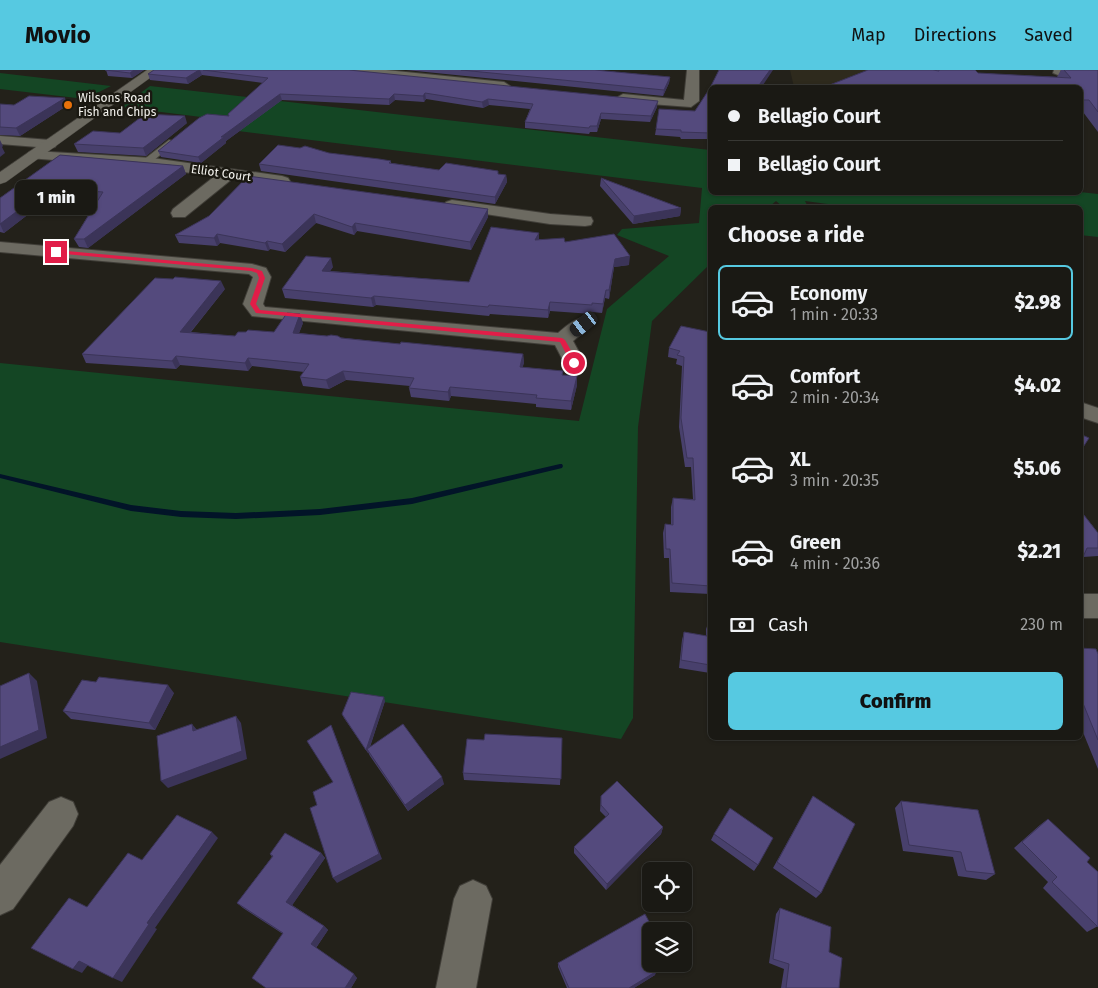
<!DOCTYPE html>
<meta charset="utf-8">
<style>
body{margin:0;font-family:"Fira Sans",sans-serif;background:#272622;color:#f1f3f6;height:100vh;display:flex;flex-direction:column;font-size:19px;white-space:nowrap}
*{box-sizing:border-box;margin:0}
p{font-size:16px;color:#9fa0a0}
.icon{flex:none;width:28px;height:28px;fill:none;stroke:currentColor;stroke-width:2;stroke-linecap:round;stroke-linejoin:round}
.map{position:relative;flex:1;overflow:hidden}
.drawer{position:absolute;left:708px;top:135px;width:375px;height:535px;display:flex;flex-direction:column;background:#1a1914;border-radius:8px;box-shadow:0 1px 4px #0004,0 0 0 1px #383834}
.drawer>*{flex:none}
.guide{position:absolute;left:708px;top:15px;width:375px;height:110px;border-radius:8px;box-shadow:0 1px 4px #0004,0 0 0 1px #383834;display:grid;align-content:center;height:110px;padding:0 20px;background:#1a1914}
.tools{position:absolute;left:642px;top:792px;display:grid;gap:10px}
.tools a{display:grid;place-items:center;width:50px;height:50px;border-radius:8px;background:#1a1914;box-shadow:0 1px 4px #0004,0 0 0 1px #383834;font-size:25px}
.end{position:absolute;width:22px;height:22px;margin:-11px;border:6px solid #e11d48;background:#fff;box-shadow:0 0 0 2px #fff}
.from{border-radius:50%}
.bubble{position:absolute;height:35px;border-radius:8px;background:#1a1914;box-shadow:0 1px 4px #0004,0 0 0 1px #383834;font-size:16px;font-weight:800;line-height:35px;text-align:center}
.car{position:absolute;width:15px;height:30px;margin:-15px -8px;border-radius:6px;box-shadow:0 0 4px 1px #0007;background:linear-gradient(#222 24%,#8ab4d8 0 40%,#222 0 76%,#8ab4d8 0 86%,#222 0)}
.guide b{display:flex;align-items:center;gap:18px;height:48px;font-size:19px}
.guide b+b{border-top:1px solid #383834}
.guide i{width:12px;height:12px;background:#f1f3f6}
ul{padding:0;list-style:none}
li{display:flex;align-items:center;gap:15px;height:75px;margin:0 10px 8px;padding:0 10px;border:2px solid transparent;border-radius:8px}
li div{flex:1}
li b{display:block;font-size:19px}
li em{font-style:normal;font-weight:800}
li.current{border-color:#56c9e1}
li>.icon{width:45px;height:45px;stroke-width:1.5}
h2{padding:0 20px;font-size:22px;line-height:60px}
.pay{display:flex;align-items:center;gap:12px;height:55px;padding:0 20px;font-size:19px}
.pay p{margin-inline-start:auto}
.primary-button{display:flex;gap:10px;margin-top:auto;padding:10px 20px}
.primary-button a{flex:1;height:58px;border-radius:8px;background:#56c9e1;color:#111;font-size:20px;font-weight:800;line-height:58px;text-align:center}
header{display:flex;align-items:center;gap:30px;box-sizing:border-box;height:70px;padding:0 25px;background:#56c9e1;color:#111}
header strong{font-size:24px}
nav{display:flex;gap:28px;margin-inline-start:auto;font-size:18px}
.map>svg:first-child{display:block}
.built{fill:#2e2a1d}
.green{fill:#144624}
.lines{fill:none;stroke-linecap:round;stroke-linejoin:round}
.stream{fill:#021428;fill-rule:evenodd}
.service-casing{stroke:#403e38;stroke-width:2}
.minor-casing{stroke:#403e38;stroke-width:2}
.tertiary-casing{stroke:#403e38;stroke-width:1}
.service{fill:#6c6a61;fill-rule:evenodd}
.minor{fill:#6c6a61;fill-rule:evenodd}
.tertiary{fill:#6c6a61;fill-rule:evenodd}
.wall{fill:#48406c}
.shaded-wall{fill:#3b3458}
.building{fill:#544a7d;stroke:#3b3458}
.route{fill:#e11d48}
.food-dot{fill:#e8710a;stroke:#1a1811;stroke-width:2}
.labels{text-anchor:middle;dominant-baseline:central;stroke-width:5;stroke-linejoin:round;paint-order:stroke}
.far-poi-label{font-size:12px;fill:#f3f2ed;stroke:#1a1811;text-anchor:start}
.far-street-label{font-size:12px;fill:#f3f2ed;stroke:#1a1811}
</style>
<header>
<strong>Movio</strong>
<nav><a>Map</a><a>Directions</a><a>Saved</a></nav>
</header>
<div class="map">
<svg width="1098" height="918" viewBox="0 0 1098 918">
<rect width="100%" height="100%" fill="#23211a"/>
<!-- built -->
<path class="built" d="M790,0H918L925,17H794Z"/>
<!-- green -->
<path class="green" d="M0,3L111,16L85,29L0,19Z
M150,16L710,80V122H1080L1098,124V167L1080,165V138H858L805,131L808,137H783L776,131L769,137L710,138V194L652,251L638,357L633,648L621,669L0,572V293L579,351L607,239L669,186L617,165L622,159L699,153L702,118L238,61L249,53L121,37Z"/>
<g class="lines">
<!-- stream -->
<path class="stream" d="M560,394H562L563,396L562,398L412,434L320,445L236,449L181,447L131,441L0,408V404L131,435L181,441L236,443L320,439L412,428Z"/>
<!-- service casing -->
<g class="service-casing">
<path id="service" d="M1054,0H1061L1060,2L1069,5L1098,7V11L1068,9L1053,3Z
M169,70L176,72L148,95H142V91Z"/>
</g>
<!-- minor casing -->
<g class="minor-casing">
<path id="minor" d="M345,0H386L504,12L510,16L504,20L351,4Z
M687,0H699V31L691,37L623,32L616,28L623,24L684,30Z
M0,66L50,70L55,71L57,74L55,77L50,78L0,74Z
M34,81L152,88L282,106L288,108L290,111L288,114L282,116L232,109L185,147H173L171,143L173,139L215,106L152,98L29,88L27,85L29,82Z
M452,130L550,144L591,147L593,151L591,155L585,156L550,154L446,138L444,135L446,132Z
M0,172L252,194L266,198L271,207L263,234L265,237L558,263C568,255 577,245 591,249L594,253L573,271L585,293L581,298L574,299L567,298L555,275L252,246L243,234L253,207L249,204L0,182Z
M1080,332L1098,338V353L1080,347Z
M1080,524H1098V548H1080Z
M61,727L73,732L78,744L73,756L13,839L0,845V795L49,732Z
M473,810L486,816L492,829L476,918H436L454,829L460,816Z"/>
</g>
<!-- tertiary casing -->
<g class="tertiary-casing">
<path id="tertiary" d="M147,0H161L6,112L0,114V102Z"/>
</g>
<!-- service -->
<use href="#service" class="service"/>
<!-- minor -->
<use href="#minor" class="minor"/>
<!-- tertiary -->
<use href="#tertiary" class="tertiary"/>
</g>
<!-- wall -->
<path class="wall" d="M106,0H144L132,8L108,6Z
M154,0H349L657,37L650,52L601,49L597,62H590L589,64L525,58V52L530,39L489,35L483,38L426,29L424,32L395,30L389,35L282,30L226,71V73L201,93L161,87L158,81L228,46V44L263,13L202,5L188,14L150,10L148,4Z
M406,0H595L670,7L669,13L663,26Z
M868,0H975L978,3L1057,7L1061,0H1098V62L1083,42H1080V18H827V16Z
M710,18V69H681L680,67L655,65L656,59L695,41Z
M0,34L14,35H68L20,66L0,65Z
M187,53L146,86L78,82L74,74L120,63Z
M329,83L391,91V93L439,100L506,105L507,112L495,134L261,101L259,94Z
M60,85L183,96L186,104L88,178L79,177L74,169L98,129L52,126L4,163L0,162V128Z
M601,108L681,138L680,146L633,154L600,116Z
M488,139V147L471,180L357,161L354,165L316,153L285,182L270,179L268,181L220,173L217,176L179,173L175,165L209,146Z
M539,169L565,172L629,195L614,197L609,229L605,228L602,243L592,242V244L550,241L548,248L490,244L489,246L376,235L373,237L285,228L282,219L333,197L330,201L469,212Z
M225,219L191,262L235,266L246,262H274L303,253L299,263L400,274L523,284L524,293L522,297L563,301V305L577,306V315L571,340L536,337V334L451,326L449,331L411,327L409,318L410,316L346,310L329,319L303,316L300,307L304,302L252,296L248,301L180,295L176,299L86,293L82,284Z
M710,262V524L670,522L669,488H664L663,463L665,454L671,455V437L673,428L693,429L691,397H685L679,357L682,296L676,294L677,289L668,287L669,278Z
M1080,440L1098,463V486L1083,487L1080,490Z
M709,551H710V603L679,598L682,570L684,562L706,566V559Z
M1080,578L1098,584V699L1080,655Z
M174,623L155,660L71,649L63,641Z
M385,631L370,677L444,714L408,741L370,686L368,682V683L344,648L342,644Z
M562,668L560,715L464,710L463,703L484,670Z
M601,726L663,757L661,764L606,820L574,783V777L606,747L600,741Z
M813,726L821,823L816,828L773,798L809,733Z
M901,731L995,804L986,810L958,806L953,787L903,781L895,738Z
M1048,749L1087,792L1098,856L1087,862L1043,818L1048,812L1014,778L1040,755Z
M714,764L758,795L754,801L711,770Z
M321,783L325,788L292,835L324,856L328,860L316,878L357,908L351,918H266L283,864L243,838L237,833L272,787L270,784Z
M780,838L829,882L839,918H781L784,899L769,893L776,844Z
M558,893L651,894H659L655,896V905L634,918H567L558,897Z"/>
<!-- shaded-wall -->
<path class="shaded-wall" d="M134,0H144L132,8L130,3Z
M199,0H200L202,5L188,14L186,8Z
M770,0H773L761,18H757Z
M670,7L669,13L663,26L664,20Z
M425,23L426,29L424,32L423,26Z
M280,24L282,30L226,71V73L201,93L198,87L221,67Z
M394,24L395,30L389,35V29Z
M65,28L68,35L20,66L16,58Z
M488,29L489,35L483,38L482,32Z
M658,31L657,37L650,52L651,46Z
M601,43V49L597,62V56Z
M185,46L187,53L146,86L143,78Z
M0,70L3,76L2,77L5,83L0,87Z
M183,96L186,104L88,178L84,169Z
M506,105L507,112L495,134V127Z
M48,118L52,126L4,163L0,154Z
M681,138L680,146L633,154L634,146Z
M488,139V147L471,180L470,172Z
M314,144L316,153L285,182L282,174Z
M355,153L357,161L354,165L352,157Z
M539,163V171L535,170Z
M217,164L220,173L217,176L214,168Z
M267,171L270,179L268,181L265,173Z
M630,186L629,195L614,197L609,229V220L615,189Z
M331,188L333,197L324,209L322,201Z
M221,211L225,219L184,270L180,262Z
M606,220L605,228L602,243L603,234Z
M374,226L376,235L373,237L371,228Z
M550,232V241L548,248V240Z
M300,244L303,253L296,271L293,263Z
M523,284L524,293L520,306V297Z
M176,286L180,295L176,299L172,291Z
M248,288L252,296L248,301L245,293Z
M343,301L346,310L329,319L326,310Z
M577,306V315L571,340V331Z
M450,317L451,326L449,331L448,322Z
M29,603L37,611L47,668L0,689V677Z
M168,615L174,623L155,660L149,653Z
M384,627L385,631L368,682L367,679L368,683L366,680Z
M236,646L241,653L247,689L168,718L161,711Z
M192,654L198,661H193Z
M331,655L334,662L382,789L337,813L333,808L379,784Z
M442,707L444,714L408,741L405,735Z
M663,757L661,764L606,820L607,814Z
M212,762L218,768L155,858L157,859L122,912L113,908L147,853Z
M321,783L325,788L291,837L286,832Z
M324,856L328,860L315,879L311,874Z
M79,891L88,895L82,903L73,899Z
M657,901L655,905L634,918H629Z
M354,904L357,908L351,918H345Z"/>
<!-- building -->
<path class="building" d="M105,0H134L130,3Z
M154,0H199L186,8L148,4Z
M203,0H349L658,31L651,46L601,43L597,56H590L589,58L525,52L533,34L488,29L482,32L425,23L423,26L394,24L389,29L280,24L221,67H224L198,87L158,81L199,48L207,44L229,46L228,44L268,8Z
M461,0H595L670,7L664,20Z
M719,0H770L757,18H710Z
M868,0H933L939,1V0H975L978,3L1071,8L1064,0H1098V42L1089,30H1080V18H841L827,16Z
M710,18V63L681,62V60L656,59L659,39L695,41Z
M29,26L65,28L16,58L0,57V34L14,35Z
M145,44L185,46L143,78L74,74L93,61L120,63Z
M278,75L300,78L305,76L329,83L379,89L391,91L389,93L439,100L446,93L498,101V104L506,105L495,127L259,94Z
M60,85L183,96L84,169H74L103,122L48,118L0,154V128Z
M248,106L488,139L470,172L355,153L352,157L314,144L282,174L267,171L265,173L217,164L214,168L175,165L209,146Z
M601,108L681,138L634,146Z
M491,157L539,163L535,170L564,168L565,172L614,164L630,186L615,189L609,220H606L603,234L592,233V235L550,232L548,240L489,235L488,237L374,226L371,228L282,219L306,186L331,188L322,201L469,212Z
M175,207L221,211L180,262L235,266L238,262H246L248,260L274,262L287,243L300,244L293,263L327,266L331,265L338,266L341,268L400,274L401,272L523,284L520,297L563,301L562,305L577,306L571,331L536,328L537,325L450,317L448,322L409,318L414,308L343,301L326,310L300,307L309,294L248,288L245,293L176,286L172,291L82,284L155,208L173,209Z
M681,256L710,262V516L672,513L670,479H666L665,454L673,455V428L695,430L693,388H687L681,348L684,287L677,285L680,281L669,278Z
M1080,364L1089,368L1080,382Z
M1080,440L1098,463V478H1087L1083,487L1080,486Z
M709,551H710V595L681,590L684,562L707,566Z
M1080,578L1096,579L1098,584V670L1080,626Z
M29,603L39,660L0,677V616Z
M99,607L168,615L149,653L63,641L82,610L96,612Z
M351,622L384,627L366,680L342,644Z
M236,646L242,681L161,711L157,666L192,654L193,661Z
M403,654L442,707L405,735L367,679Z
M331,655L379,784L333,808L310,738L317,735L313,722L333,712L307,671Z
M485,664L562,668L561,709L463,703L467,669L484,670Z
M617,711L663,757L607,814L574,777L609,744L601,735V726Z
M813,726L855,754L821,823L777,792Z
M901,731L978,740L995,804L966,801L961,782L909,775Z
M730,738L773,768L758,795L714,764Z
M177,745L212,762L147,853L149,854L113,908L79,891L73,899L31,878L69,828L87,837L128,783L142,790Z
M1048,749L1090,788L1087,792L1098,802V857L1052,812L1057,807L1022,772Z
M285,763L321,783L286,832L324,856L311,874L354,904L345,918H266L252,908L283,863L237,833L273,786L270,784Z
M780,838L831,857L829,882L842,888L839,918H786L789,894L773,889Z
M645,844L654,861H651V894H654L657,901L629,918H569L558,893Z"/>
<!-- route -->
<path class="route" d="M56,180L252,198L262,201L265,208L256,234L260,240L562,268L565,270L578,293L572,295L560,272L256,243L250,234L259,208L257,203L251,201L54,183Z"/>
<!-- markers -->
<circle class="food-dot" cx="68" cy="35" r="5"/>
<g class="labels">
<!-- far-poi labels -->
<g class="far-poi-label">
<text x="78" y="28">Wilsons Road<tspan x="78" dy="14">Fish and Chips</tspan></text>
</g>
<!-- far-street labels -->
<g class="far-street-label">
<text transform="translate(221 103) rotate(8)">Elliot Court</text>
</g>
</g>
</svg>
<div class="tools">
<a><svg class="icon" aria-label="locate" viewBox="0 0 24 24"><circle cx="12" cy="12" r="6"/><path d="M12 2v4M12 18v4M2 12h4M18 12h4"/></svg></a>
<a><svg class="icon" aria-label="layers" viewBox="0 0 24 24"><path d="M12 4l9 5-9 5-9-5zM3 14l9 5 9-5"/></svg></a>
</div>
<i class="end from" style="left:574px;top:293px"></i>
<i class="end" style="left:56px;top:182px"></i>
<div class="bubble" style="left:15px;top:110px;width:82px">1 min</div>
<i class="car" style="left:584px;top:254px;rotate:232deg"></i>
<div class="guide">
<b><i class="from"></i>Bellagio Court</b>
<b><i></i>Bellagio Court</b>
</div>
<section class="drawer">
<h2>Choose a ride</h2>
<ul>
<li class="current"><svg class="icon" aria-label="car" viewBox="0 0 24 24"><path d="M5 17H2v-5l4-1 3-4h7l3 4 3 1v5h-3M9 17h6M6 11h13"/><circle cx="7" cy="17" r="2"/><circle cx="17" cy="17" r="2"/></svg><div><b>Economy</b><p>1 min · 20:33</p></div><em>$2.98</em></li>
<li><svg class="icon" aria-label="car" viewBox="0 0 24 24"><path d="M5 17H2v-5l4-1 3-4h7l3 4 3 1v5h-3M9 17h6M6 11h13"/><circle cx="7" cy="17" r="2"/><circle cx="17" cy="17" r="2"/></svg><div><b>Comfort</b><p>2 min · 20:34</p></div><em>$4.02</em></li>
<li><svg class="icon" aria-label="car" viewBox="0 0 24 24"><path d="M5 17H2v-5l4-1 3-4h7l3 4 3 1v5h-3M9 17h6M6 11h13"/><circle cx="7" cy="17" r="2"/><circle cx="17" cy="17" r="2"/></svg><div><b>XL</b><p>3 min · 20:35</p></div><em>$5.06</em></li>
<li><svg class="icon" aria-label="car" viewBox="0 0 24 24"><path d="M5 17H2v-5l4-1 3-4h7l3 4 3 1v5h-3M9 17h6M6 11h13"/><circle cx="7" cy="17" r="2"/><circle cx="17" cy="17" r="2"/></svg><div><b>Green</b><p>4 min · 20:36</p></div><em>$2.21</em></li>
</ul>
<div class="pay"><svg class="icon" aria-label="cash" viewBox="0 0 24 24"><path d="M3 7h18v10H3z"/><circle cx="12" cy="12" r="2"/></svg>Cash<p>230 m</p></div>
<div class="primary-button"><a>Confirm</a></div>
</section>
</div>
